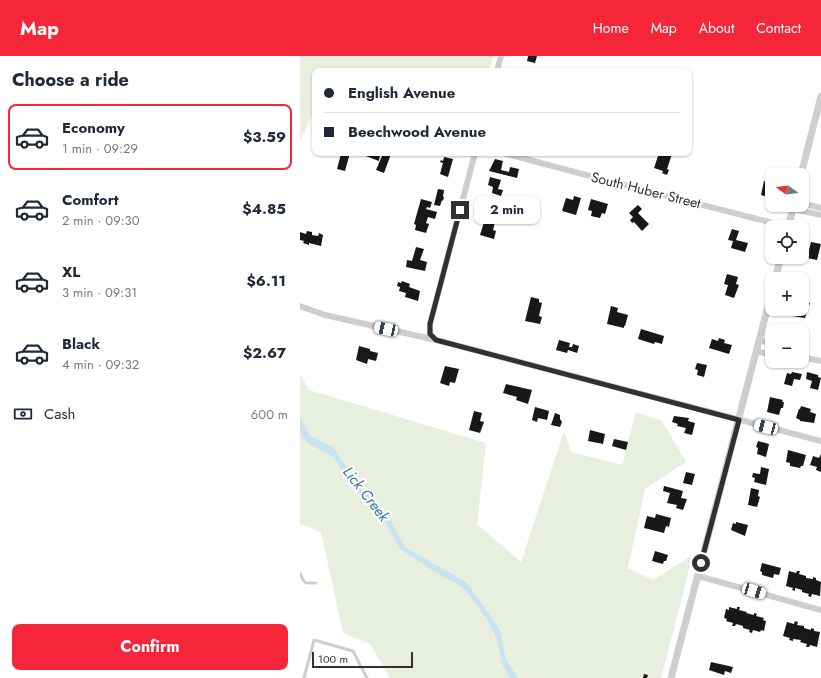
<!DOCTYPE html>
<meta charset="utf-8">
<style>
body{margin:0;font-family:Jost,sans-serif;background:#f6f6f7;color:#1f2937;height:100vh;display:flex;flex-direction:column;font-size:15px;white-space:nowrap}
*{box-sizing:border-box;margin:0}
p{font-size:13px;color:#747a83}
.icon{flex:none;width:22px;height:22px;fill:none;stroke:currentColor;stroke-width:2;stroke-linecap:round;stroke-linejoin:round}
.map{position:relative;flex:1;overflow:hidden}
.sheet{display:flex;flex-direction:column;background:#fff;width:300px}
.sheet>*{flex:none}
.top-card{position:absolute;left:12px;top:12px;width:380px;height:88px;border-radius:8px;box-shadow:0 1px 3px #0004;display:grid;align-content:center;height:88px;padding:0 12px;background:#fff}
.needle{width:26px;rotate:285deg}
.fabs{position:absolute;left:465px;top:112px;display:grid;gap:8px}
.fabs a{display:grid;place-items:center;width:44px;height:44px;border-radius:8px;background:#fff;box-shadow:0 1px 3px #0004;font-size:20px}
.scale{position:absolute;left:12px;bottom:10px;width:101px;box-sizing:border-box;padding-left:4px;border:2px solid #313131;border-top:0;font-size:11px;line-height:14px;white-space:nowrap;color:#313131;-webkit-text-stroke:3px #fff;paint-order:stroke}
.end{position:absolute;width:18px;height:18px;margin:-9px;border:5px solid #313131;background:#fff;box-shadow:0 0 0 2px #fff}
.from{border-radius:50%}
.bubble{position:absolute;height:28px;border-radius:8px;background:#fff;box-shadow:0 1px 3px #0004;font-size:13px;font-weight:700;line-height:28px;text-align:center}
.car{position:absolute;width:12px;height:24px;margin:-12px -6px;border-radius:5px;box-shadow:0 0 3px 1px #0007;background:linear-gradient(#fff 24%,#345 0 40%,#fff 0 76%,#345 0 86%,#fff 0)}
.top-card b{display:flex;align-items:center;gap:14px;height:38px;font-size:15px}
.top-card b+b{border-top:1px solid #e0e1e3}
.top-card i{width:10px;height:10px;background:#1f2937}
ul{padding:0;list-style:none}
li{display:flex;align-items:center;gap:12px;height:66px;margin:0 8px 6px;padding:0 4px;border:2px solid transparent;border-radius:8px}
li div{flex:1}
li b{display:block;font-size:15px}
li em{font-style:normal;font-weight:700}
li.current{border-color:#f5263a}
li>.icon{width:36px;height:36px;stroke-width:1.5}
h2{padding:0 12px;font-size:18px;line-height:48px}
.pay{display:flex;align-items:center;gap:10px;height:44px;padding:0 12px;font-size:15px}
.pay p{margin-inline-start:auto}
.button{display:flex;gap:8px;margin-top:auto;padding:8px 12px}
.button a{flex:1;height:46px;border-radius:8px;background:#f5263a;color:#fff;font-size:16px;font-weight:700;line-height:46px;text-align:center}
header{display:flex;align-items:center;gap:24px;box-sizing:border-box;height:56px;padding:0 20px;background:#f5263a;color:#fff}
header strong{font-size:19px}
nav{display:flex;gap:22px;margin-inline-start:auto;font-size:14px}
main{display:flex;flex:1;min-height:0}
.map>svg:first-child{display:block}
.green{fill:#e8efde}
.water{fill:#c9e2f0}
.building{fill:#181818}
.lines{fill:none;stroke-linecap:round;stroke-linejoin:round}
.service{stroke:#cecece;stroke-width:3}
.minor{stroke:#cecece;stroke-width:6}
.tertiary{stroke:#cecece;stroke-width:7}
.route{stroke:#313131;stroke-width:5}
.labels{text-anchor:middle;dominant-baseline:central;stroke-width:4;stroke-linejoin:round;paint-order:stroke}
.street-label{font-size:14px;fill:#313131;stroke:#fff}
.water-label{font-size:15px;font-style:italic;fill:#36779c;stroke:#fff}
</style>
<header>
<strong>Map</strong>
<nav><a>Home</a><a>Map</a><a>About</a><a>Contact</a></nav>
</header>
<main>
<section class="sheet">
<h2>Choose a ride</h2>
<ul>
<li class="current"><svg class="icon" aria-label="car" viewBox="0 0 24 24"><path d="M5 17H2v-5l4-1 3-4h7l3 4 3 1v5h-3M9 17h6M6 11h13"/><circle cx="7" cy="17" r="2"/><circle cx="17" cy="17" r="2"/></svg><div><b>Economy</b><p>1 min · 09:29</p></div><em>$3.59</em></li>
<li><svg class="icon" aria-label="car" viewBox="0 0 24 24"><path d="M5 17H2v-5l4-1 3-4h7l3 4 3 1v5h-3M9 17h6M6 11h13"/><circle cx="7" cy="17" r="2"/><circle cx="17" cy="17" r="2"/></svg><div><b>Comfort</b><p>2 min · 09:30</p></div><em>$4.85</em></li>
<li><svg class="icon" aria-label="car" viewBox="0 0 24 24"><path d="M5 17H2v-5l4-1 3-4h7l3 4 3 1v5h-3M9 17h6M6 11h13"/><circle cx="7" cy="17" r="2"/><circle cx="17" cy="17" r="2"/></svg><div><b>XL</b><p>3 min · 09:31</p></div><em>$6.11</em></li>
<li><svg class="icon" aria-label="car" viewBox="0 0 24 24"><path d="M5 17H2v-5l4-1 3-4h7l3 4 3 1v5h-3M9 17h6M6 11h13"/><circle cx="7" cy="17" r="2"/><circle cx="17" cy="17" r="2"/></svg><div><b>Black</b><p>4 min · 09:32</p></div><em>$2.67</em></li>
</ul>
<div class="pay"><svg class="icon" aria-label="cash" viewBox="0 0 24 24"><path d="M3 7h18v10H3z"/><circle cx="12" cy="12" r="2"/></svg>Cash<p>600 m</p></div>
<div class="button"><a>Confirm</a></div>
</section>
<div class="map">
<svg width="521" height="622" viewBox="0 0 521 622">
<rect width="100%" height="100%" fill="#fff"/>
<!-- green -->
<path class="green" d="M0,0H193L189,15H15V53L0,85Z
M0,318L9,334L186,387L177,468L221,506L264,375L271,396L322,409L336,356L362,365L386,406L345,433L328,512L353,524L393,499L361,622H90L70,588L43,577L21,476L0,468Z"/>
<!-- water -->
<path class="water" d="M0,361L10,380L33,391L60,431L87,458L105,491L166,526L194,565L200,575L206,604L218,622H210L201,606L199,590L193,575L188,565L167,536L159,529L138,518L99,492L82,460L55,433L33,401L6,386L0,376Z"/>
<!-- building -->
<path class="building" d="M228,0H237L235,7L227,5Z
M38,97H50L45,115L37,113L41,98Z
M63,97L91,98L84,117L76,114L82,100L80,99L79,105L63,99Z
M359,97L372,98L367,113L369,114L367,119L362,117L363,115L354,112Z
M144,101L153,103L148,121L140,118L143,107L140,106L141,104L143,105Z
M195,103L203,105L201,114L209,116L210,111L219,113L217,122L189,115Z
M190,121L201,124L198,133L203,134L201,140L192,137L193,131L188,129Z
M464,125L468,126L467,130L472,131L471,142L461,139Z
M138,133L144,134L143,141H144L143,145L142,144L140,150L134,149Z
M274,140L281,142L276,159L262,155L266,142L273,144Z
M121,143L132,146L130,152L127,151L126,153L137,156L135,163L128,161L126,167L129,168L126,177L115,174L116,169L114,168Z
M291,143L308,148L305,158L302,157L300,162L291,160L292,155L288,154Z
M338,149L342,153L338,157L349,168L342,175L334,166L332,167L330,164L333,161L329,157Z
M185,163L195,166L193,174L196,175L194,183L180,179Z
M432,173L439,175L436,184L448,187L445,196L431,192L433,185L428,184Z
M7,175L12,176V179L18,180L19,177L23,179L21,190L9,187V189L3,187L4,185L0,184V176L6,178Z
M511,186L521,188L517,204L507,202Z
M116,191L124,193L120,204L127,206L125,215L106,211L107,204L112,205Z
M427,218L438,221L436,228L439,229L434,242L425,239L428,229L424,228Z
M102,225L110,228L109,231L120,235L118,245L105,241L106,237L99,235L100,231L97,230L98,226L101,227Z
M231,241L239,243V246L242,247L239,260L242,261L240,268L225,265Z
M502,245L510,247L505,262L492,260L494,253H502Z
M311,250L318,252L317,256L328,259L325,270H324V272L307,268Z
M494,268L502,270L501,275H489L490,272L493,273Z
M341,273L364,280L362,288L355,286L354,288L338,283Z
M502,275L505,276L502,286Z
M419,282L425,284L424,287L432,289L429,298L409,292L412,283L418,285Z
M259,284L270,287L269,291H272L273,288L279,290L277,297L268,294L267,297L256,294Z
M59,290L70,293V295L78,297L76,305L68,303L67,308L56,304Z
M397,307L407,309L404,321L397,319L398,314L395,313Z
M145,310L159,313L155,327L150,326L149,330L140,327Z
M492,316L502,318L500,324L494,323L492,330L484,328L487,317L491,318Z
M507,316L518,319V321L521,322L518,334L510,332L512,325L506,323Z
M206,328L232,334L228,348L216,344L217,341L203,337Z
M470,341L483,344L482,346H484L483,352H481L479,359L467,356Z
M501,350L511,353L510,356L516,358L514,367L500,365V364L496,362L499,353H500Z
M235,351L249,355L247,364L238,362L237,366L232,364Z
M174,355L182,357L180,365L184,366L180,377L169,374Z
M255,357L260,359V363L262,366L260,371L251,369Z
M374,360L389,362L388,365L395,367L392,379L384,377L386,372L377,370L378,368L372,366Z
M290,374L305,378L303,388L288,385Z
M314,383L328,386L326,394L312,390Z
M458,385L469,388L466,401L457,398L458,392L456,391Z
M488,394L506,399L503,410H501L500,412L490,410V407L486,406Z
M521,398V416L516,414L517,411L510,409L513,400L519,402Z
M461,411L469,413L466,429L454,426L455,422L452,421L453,417L460,418Z
M386,416L395,418L392,429L383,427Z
M364,430L383,435L381,442L387,443L383,454L376,452L377,449L367,447L370,437L363,435Z
M451,432L459,434L458,440L460,441L457,451L448,449Z
M356,458L371,462L369,471L366,470L364,477L344,472L347,460L355,462Z
M436,466L448,469L445,480L431,474L433,467L436,468Z
M355,495L368,499L366,505H364L363,508L352,505Z
M462,507L481,512L479,519L474,518L473,522L462,519V516L460,515Z
M489,515L496,517L497,515H500L499,518L506,520V522L513,523V521L516,522V524L521,526L520,540L512,538L511,541L508,540L509,538L502,536V534L495,532V535L492,534L493,532L486,530Z
M429,551L437,553V551H440L439,554L447,556L446,557L454,559V557L457,558L456,560L464,562L463,564L466,565L464,575L461,574L460,576L453,574L452,577L449,576L450,574L443,572V570L436,568L435,570H432L433,567L426,565L427,563L424,562L426,553L429,554Z
M495,565L498,566L497,569L504,570V572L511,574V572L514,573V575L520,576L517,591L510,589L509,591H506L507,588L500,586L501,584L493,583V585L489,584L490,582L483,580L487,566L494,568Z
M411,606L433,611L431,617L425,615L424,619L409,614Z
M344,618L348,619L347,622H343Z"/>
<g class="lines">
<!-- service -->
<path class="service" d="M0,517L3,524L6,527H16
M4,622L14,584L53,595L67,622"/>
<!-- minor -->
<path class="minor" d="M197,15L201,0
M175,97L130,268V278L136,284L521,385
M204,97C298,123 393,146 488,171
M502,147L521,152
M493,153L521,159
M0,250L25,259L136,284
M459,284L472,288
M456,295L472,299
M502,301L521,305
M398,520L521,554"/>
<!-- tertiary -->
<path class="tertiary" d="M501,119L521,40
M488,171L494,149
M475,223L481,201
M371,622L472,235"/>
</g>
<g class="lines">
<!-- route -->
<path class="route" d="M160,154L130,268V278L136,284L439,364L401,507"/>
</g>
<g class="labels">
<!-- street labels -->
<g class="street-label">
<text transform="translate(346 134) rotate(14)">South Huber Street</text>
</g>
<!-- water labels -->
<g class="water-label">
<text transform="translate(66 438) rotate(52)">Lick Creek</text>
</g>
</g>
</svg>
<div class="fabs">
<a><svg class="needle" viewBox="-14 -14 28 28"><path d="M0-13l5 13h-10z" fill="#e53935"/><path d="M0 13l5-13h-10z" fill="#747a83"/></svg></a>
<a><svg class="icon" aria-label="locate" viewBox="0 0 24 24"><circle cx="12" cy="12" r="6"/><path d="M12 2v4M12 18v4M2 12h4M18 12h4"/></svg></a>
<a>+</a>
<a>−</a>
</div>
<div class="scale">100 m</div>
<i class="end from" style="left:401px;top:507px"></i>
<i class="end" style="left:160px;top:154px"></i>
<div class="bubble" style="left:174px;top:140px;width:66px">2 min</div>
<i class="car" style="left:86px;top:273px;rotate:282deg"></i>
<i class="car" style="left:466px;top:371px;rotate:285deg"></i>
<i class="car" style="left:454px;top:535px;rotate:107deg"></i>
<div class="top-card">
<b><i class="from"></i>English Avenue</b>
<b><i></i>Beechwood Avenue</b>
</div>
</div>
</main>
